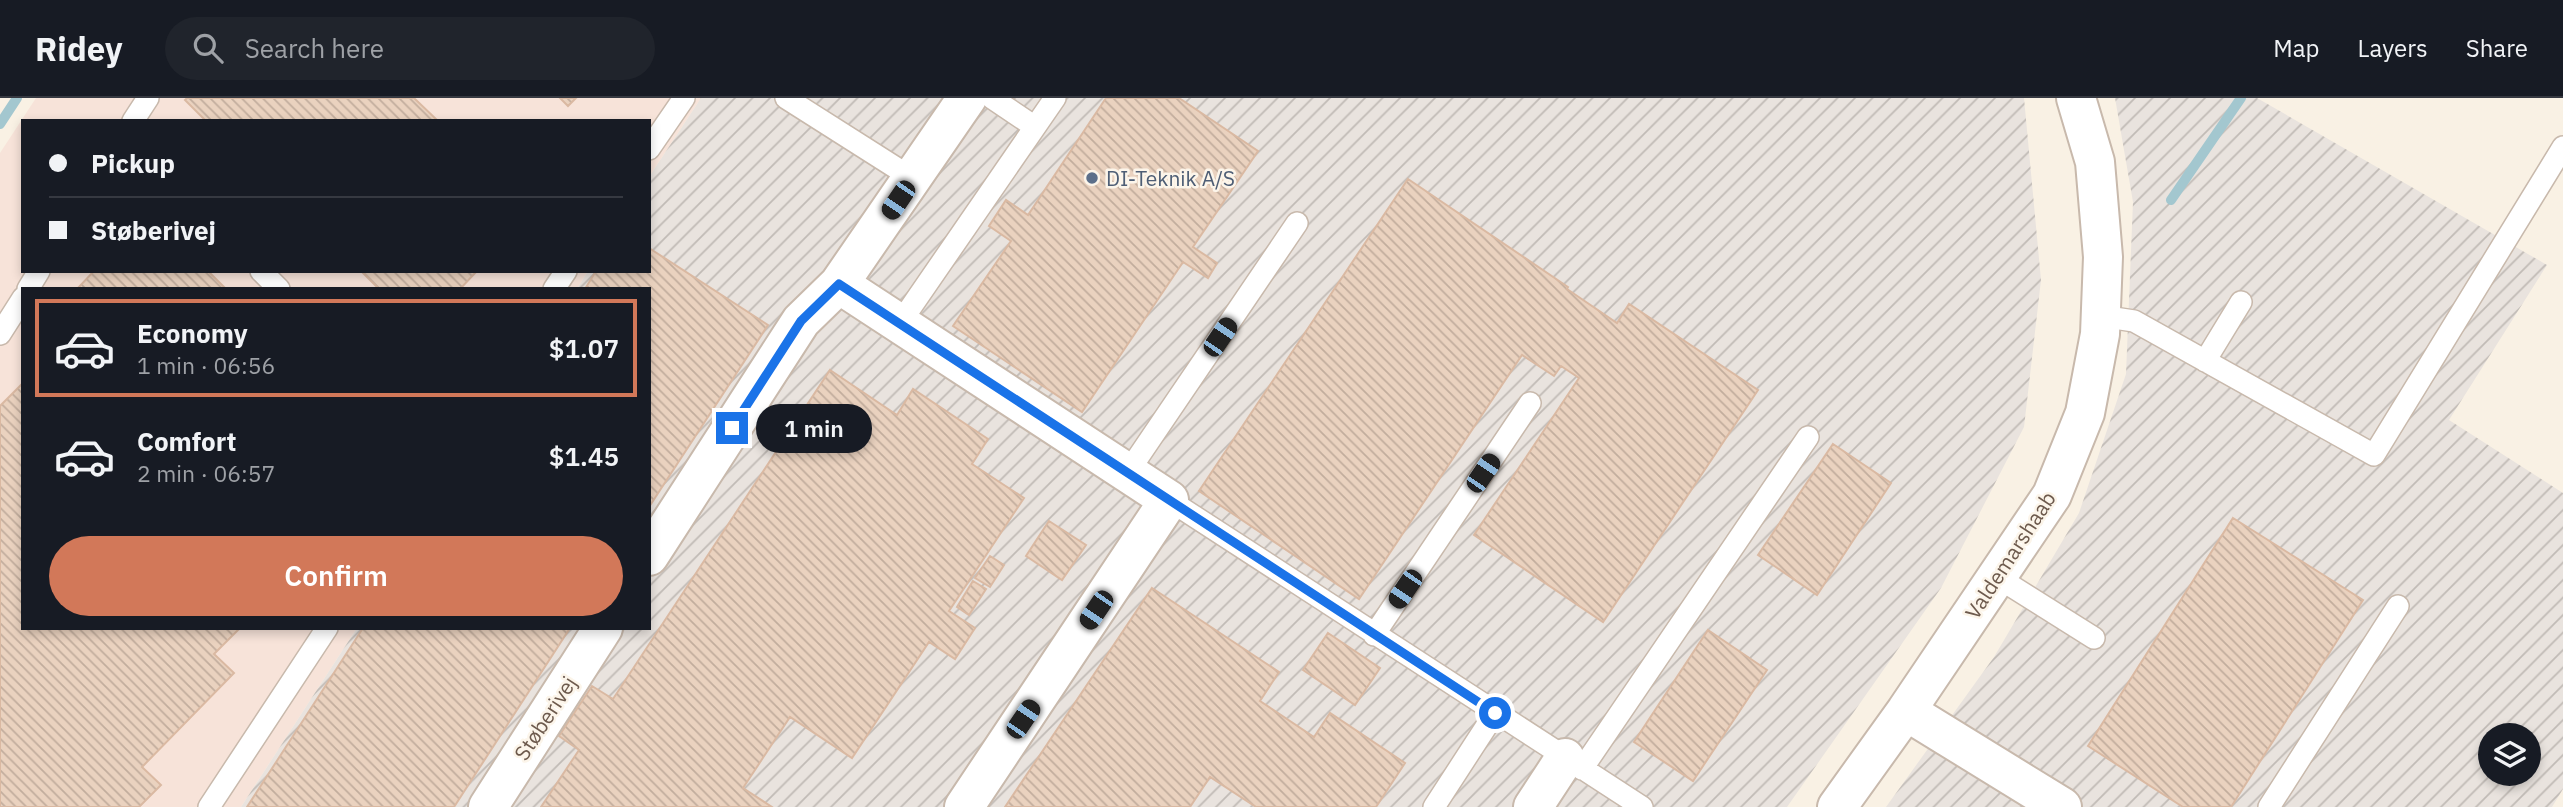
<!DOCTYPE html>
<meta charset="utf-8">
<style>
body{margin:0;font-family:"IBM Plex Sans",sans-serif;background:#20242c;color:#f1f3f6;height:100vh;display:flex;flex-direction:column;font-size:26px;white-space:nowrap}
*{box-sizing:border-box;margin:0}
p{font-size:23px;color:#9ea1a6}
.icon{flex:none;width:38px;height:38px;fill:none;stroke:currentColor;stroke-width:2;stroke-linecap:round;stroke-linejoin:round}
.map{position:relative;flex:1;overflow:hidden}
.sheet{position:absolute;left:21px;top:189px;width:630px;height:343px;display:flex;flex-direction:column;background:#171b24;border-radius:0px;box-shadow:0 4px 10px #0003}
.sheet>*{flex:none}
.guide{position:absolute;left:21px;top:21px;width:630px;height:154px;border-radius:0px;box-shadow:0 4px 10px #0003;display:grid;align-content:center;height:154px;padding:0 28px;background:#171b24}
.buttons{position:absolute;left:2478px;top:625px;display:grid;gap:14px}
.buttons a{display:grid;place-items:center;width:63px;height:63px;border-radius:50%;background:#171b24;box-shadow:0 4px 10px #0003;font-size:35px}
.end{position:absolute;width:32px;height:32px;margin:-16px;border:9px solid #1a73e8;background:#fff;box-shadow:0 0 0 4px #fff}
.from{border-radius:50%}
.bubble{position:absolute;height:49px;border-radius:24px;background:#171b24;box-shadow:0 4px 10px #0003;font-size:23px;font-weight:600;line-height:49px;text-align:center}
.car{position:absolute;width:21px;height:42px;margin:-21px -10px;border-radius:9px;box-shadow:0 0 5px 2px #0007;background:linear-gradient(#222 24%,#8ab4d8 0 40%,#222 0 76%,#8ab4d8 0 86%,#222 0)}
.guide b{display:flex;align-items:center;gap:24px;height:66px;font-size:26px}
.guide b+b{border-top:2px solid #363941}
.guide i{width:18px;height:18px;background:#f1f3f6}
ul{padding:12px 0 0;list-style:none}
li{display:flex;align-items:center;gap:21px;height:98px;margin:0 14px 10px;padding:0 14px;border:4px solid transparent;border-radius:0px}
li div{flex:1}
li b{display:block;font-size:26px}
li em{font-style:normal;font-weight:600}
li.active{border-color:#d27859}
li>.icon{width:63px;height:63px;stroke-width:1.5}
.button{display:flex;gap:14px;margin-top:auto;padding:14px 28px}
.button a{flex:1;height:80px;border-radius:42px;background:#d27859;color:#fff;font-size:28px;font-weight:600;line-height:80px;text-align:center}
header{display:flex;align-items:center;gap:42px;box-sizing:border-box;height:98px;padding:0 35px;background:#171b24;border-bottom:2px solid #363941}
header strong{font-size:33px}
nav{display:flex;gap:38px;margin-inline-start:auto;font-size:24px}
.search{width:490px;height:63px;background:#20242c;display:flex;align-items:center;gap:18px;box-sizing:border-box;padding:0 24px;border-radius:38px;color:#9ea1a6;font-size:26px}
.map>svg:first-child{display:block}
.commercial{fill:#f7e3d9}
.industrial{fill:url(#industrial-furrows);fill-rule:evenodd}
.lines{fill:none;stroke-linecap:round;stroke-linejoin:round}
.stream{stroke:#a3c7cf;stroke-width:10}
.building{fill:url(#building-back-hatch);stroke:#dab9a2;stroke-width:2}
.lane-casing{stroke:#c8b9ac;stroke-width:24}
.street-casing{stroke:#c8b9ac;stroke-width:42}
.lane{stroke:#fff;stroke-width:21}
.street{stroke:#fff;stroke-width:38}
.route{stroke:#1a73e8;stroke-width:9}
.service-dot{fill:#5c6f8a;stroke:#fcf5ea;stroke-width:2.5}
.labels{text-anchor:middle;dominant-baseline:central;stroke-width:5;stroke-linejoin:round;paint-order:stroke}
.service-label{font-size:21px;fill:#4e5e75;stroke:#fcf5ea;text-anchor:start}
.street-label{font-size:21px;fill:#6d5a4d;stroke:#fcf5ea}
</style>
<header>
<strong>Ridey</strong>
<div class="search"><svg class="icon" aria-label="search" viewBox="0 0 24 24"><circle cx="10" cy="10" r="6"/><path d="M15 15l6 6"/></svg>Search here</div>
<nav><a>Map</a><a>Layers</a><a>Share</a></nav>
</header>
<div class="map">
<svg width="2563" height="709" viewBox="0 0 2563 709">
<defs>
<pattern id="industrial-furrows" width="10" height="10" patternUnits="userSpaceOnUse" patternTransform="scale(1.75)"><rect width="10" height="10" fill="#e9e3de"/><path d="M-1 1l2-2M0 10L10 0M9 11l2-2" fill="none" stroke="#c1bbb6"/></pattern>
<pattern id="building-back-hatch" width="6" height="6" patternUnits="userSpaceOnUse" patternTransform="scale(1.75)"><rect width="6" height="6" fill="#ead2bf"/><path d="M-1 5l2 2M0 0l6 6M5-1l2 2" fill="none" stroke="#c2ad9d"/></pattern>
</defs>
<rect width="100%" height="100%" fill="#f9f1e4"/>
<!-- commercial -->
<path class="commercial" d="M36,0H701L649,79V23H23V173H588L577,191H23V530H357L241,709H0V55Z"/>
<!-- industrial -->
<path class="industrial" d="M701,0H2024L2041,182L2024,329L1941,490L1787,709H241L357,530H649V191H577L588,173H649V79Z
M2115,0H2257L2547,167L2449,322L2563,395V691L2552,709H1886L1994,559L2079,415L2126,276L2133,104ZM2490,637H2529V676H2490Z"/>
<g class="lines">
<!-- stream -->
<path class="stream" d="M0,26L17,0
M2171,102L2241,0"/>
</g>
<!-- building -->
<path class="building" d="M187,0H414L438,23H206L185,2Z
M560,0H576L568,8Z
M1106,0H1179L1258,53L1193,149L1217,165L1208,180L1183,164L1082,314L953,228L1011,143L989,128L1006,102L1028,117Z
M1408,81L1568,189L1567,191L1617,225L1629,206L1758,292L1603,524L1474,437L1579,280L1561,268L1554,278L1522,257L1359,501L1199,393Z
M649,150L768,227L649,409V191H585L596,173H649Z
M94,173H208L226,191H77Z
M361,173H477L460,191H379Z
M830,272L897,317L913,291L988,341L972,366L1024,400L949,513L975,530L955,561L929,544L852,660L790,619L743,690L772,709H541L579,652L559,638L592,588L613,601Z
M23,285V530H240L214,556L234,575L142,669L161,687L139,709H0V308Z
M1833,346L1891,385L1817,497L1758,457Z
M2233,420L2363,502L2231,709H2183L2088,648Z
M1049,423L1086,447L1062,482L1026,458Z
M990,458L1004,467L990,489L975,480Z
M973,483L986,491L969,517L957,509Z
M1152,490L1279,574L1260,603L1314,639L1330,615L1405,665L1376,709H1256L1210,679L1190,709H1005Z
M363,530H570L454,709H247Z
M1708,532L1767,572L1693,683L1634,644Z
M1328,535L1380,570L1355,607L1303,572Z"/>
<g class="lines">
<!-- lane casing -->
<g class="lane-casing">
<path id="lane" d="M786,0L912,80
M992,0L1035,29L1055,0
M133,23L148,0
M649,51L684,0
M261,173L279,191
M28,191L39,173
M554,191L566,173
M2101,218L2134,223L2374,357L2563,49
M900,225L1035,29
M0,236L23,200
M2205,263L2241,204
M1128,374L1297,125
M1169,402L1642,709
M1997,479L2094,540
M1374,537L1530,305
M1582,671L1808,339
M209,709L327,530
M1434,709L1495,615
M2269,709L2398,508"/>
</g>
<!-- street casing -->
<g class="street-casing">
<path id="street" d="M839,186L1169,402L964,709
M649,458L801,223L839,186L967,0
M1906,613L2062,709
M488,709L603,530
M1533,709L1565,660
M1837,709L1906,613L2052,397L2085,315L2100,236L2103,159L2095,64L2076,0"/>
</g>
<!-- lane -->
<use href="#lane" class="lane"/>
<!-- street -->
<use href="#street" class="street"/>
</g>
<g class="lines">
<!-- route -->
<path class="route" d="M732,330L801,223L839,186L1495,615"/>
</g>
<!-- markers -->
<circle class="service-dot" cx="1092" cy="80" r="7"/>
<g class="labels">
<!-- service labels -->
<g class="service-label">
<text x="1106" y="80">DI-Teknik A/S</text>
</g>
<!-- street labels -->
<g class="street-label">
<text transform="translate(2010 457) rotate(-57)">Valdemarshaab</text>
<text transform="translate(545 620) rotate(-57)">Støberivej</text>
</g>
</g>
</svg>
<div class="buttons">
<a><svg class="icon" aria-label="layers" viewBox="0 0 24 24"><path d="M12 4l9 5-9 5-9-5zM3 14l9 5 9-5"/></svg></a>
</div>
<i class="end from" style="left:1495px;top:615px"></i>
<i class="end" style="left:732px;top:330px"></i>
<div class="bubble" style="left:756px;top:306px;width:116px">1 min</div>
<i class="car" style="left:898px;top:102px;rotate:214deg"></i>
<i class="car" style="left:1220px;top:239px;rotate:34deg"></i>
<i class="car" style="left:1483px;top:375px;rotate:34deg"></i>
<i class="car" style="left:1405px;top:491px;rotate:214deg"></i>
<i class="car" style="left:1096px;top:512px;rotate:214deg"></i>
<i class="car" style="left:1023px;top:621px;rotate:34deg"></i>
<div class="guide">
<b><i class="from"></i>Pickup</b>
<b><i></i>Støberivej</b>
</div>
<section class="sheet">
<ul>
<li class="active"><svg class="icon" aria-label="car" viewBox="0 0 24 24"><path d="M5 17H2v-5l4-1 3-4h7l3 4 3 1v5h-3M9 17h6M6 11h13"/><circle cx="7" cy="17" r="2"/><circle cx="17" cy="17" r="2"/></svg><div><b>Economy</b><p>1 min · 06:56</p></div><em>$1.07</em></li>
<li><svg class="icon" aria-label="car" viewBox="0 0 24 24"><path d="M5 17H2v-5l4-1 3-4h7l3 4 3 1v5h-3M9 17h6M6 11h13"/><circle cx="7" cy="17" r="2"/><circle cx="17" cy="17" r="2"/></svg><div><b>Comfort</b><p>2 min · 06:57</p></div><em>$1.45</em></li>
</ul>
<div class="button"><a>Confirm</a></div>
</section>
</div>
